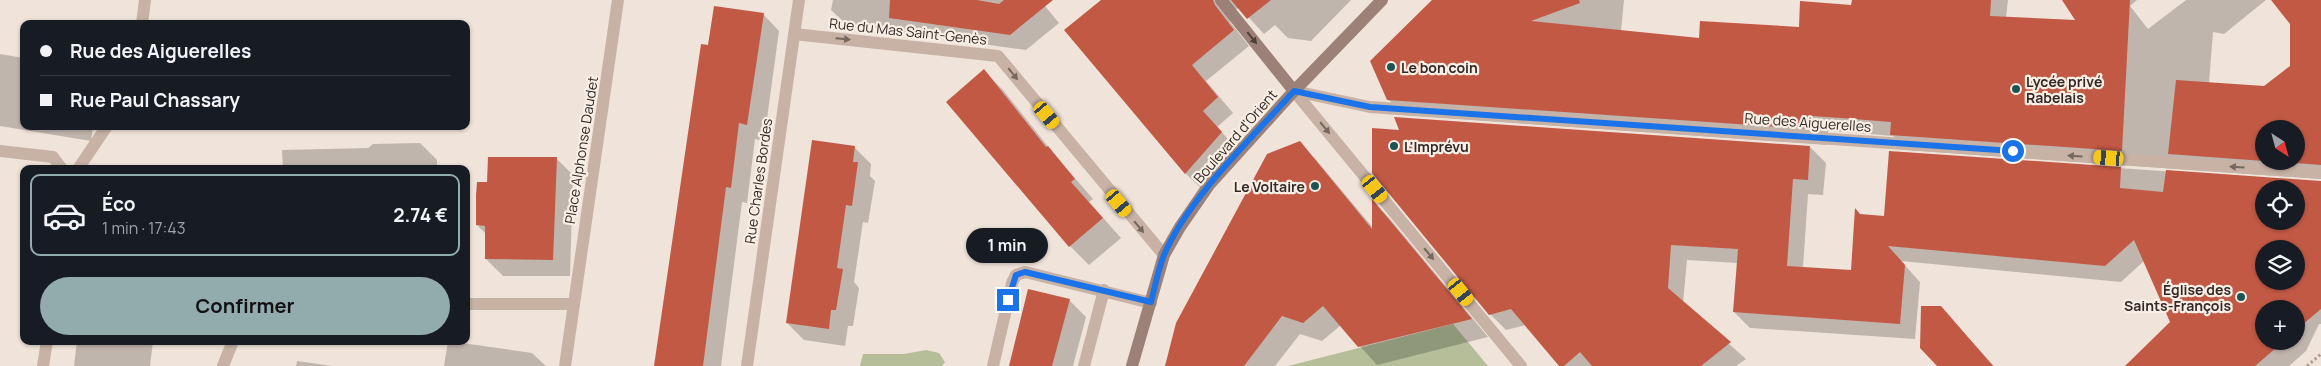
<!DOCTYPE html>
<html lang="fr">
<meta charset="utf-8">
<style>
body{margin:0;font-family:Manrope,sans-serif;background:#242831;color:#f1f3f6;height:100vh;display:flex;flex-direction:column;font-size:19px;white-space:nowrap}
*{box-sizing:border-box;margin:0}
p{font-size:16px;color:#9ea1a6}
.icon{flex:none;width:28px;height:28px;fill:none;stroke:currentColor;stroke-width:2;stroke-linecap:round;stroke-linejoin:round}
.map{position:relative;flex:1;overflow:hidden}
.side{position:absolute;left:20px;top:165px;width:450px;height:180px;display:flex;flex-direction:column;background:#171b24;border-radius:10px;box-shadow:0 1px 4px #0004}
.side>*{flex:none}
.hud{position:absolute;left:20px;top:20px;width:450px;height:110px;border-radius:10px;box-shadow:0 1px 4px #0004;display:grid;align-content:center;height:110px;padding:0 20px;background:#171b24}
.needle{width:32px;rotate:144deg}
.buttons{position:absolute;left:2255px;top:120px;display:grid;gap:10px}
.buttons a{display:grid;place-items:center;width:50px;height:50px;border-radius:50%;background:#171b24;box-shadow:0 1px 4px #0004;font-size:25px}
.end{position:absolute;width:22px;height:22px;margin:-11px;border:6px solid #1a73e8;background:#fff;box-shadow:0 0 0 2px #fff}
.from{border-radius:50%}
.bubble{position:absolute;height:35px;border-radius:18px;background:#171b24;box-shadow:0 1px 4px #0004;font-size:16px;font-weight:700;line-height:35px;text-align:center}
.car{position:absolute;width:15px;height:30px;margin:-15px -8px;border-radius:6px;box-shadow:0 0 4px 1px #0007;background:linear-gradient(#f5c518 24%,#345 0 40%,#f5c518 0 76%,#345 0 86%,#f5c518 0)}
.hud b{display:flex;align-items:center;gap:18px;height:48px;font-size:19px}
.hud b+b{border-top:1px solid #363941}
.hud i{width:12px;height:12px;background:#f1f3f6}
ul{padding:9px 0 0;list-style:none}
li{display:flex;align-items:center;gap:15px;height:82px;margin:0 10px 8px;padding:0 10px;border:2px solid transparent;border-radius:10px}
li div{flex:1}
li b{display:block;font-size:19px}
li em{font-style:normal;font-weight:700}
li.selected{border-color:#92abad}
li>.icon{width:45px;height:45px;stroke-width:1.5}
.primary-button{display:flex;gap:10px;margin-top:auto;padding:10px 20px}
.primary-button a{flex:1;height:58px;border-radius:30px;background:#92abad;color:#111;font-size:20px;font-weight:700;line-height:58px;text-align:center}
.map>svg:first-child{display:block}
.green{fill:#b5be99}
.shadow{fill:#0003;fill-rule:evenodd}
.building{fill:#c25945;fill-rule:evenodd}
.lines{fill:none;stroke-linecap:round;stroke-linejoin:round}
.path{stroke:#b39c8f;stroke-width:3;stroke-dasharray:2.5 2.5;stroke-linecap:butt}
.service{stroke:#c7b2a5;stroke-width:12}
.minor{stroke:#c7b2a5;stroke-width:12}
.tertiary{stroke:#c7b2a5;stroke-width:12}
.secondary{stroke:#9b8177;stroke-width:12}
.oneway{fill:#4d3f3a}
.oneway2{fill:#76675f}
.route{stroke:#1a73e8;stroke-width:6}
.poi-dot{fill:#1d5353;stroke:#f8eee4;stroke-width:2}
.labels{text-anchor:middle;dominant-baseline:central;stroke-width:4.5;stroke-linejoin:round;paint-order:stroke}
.street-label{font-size:14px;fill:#332926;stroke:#f8eee4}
.poi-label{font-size:14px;font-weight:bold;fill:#332926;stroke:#f8eee4;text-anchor:start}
</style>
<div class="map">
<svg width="2321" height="366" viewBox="0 0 2321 366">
<rect width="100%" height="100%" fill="#f0e3d9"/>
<!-- green -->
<path class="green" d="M1453,324L1488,366H1288Z
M926,350L939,353L945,362L942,366H860L863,354H904Z"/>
<!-- shadow -->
<path class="shadow" d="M833,0H1040L1059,23L1026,50L847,25L831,10Z
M1103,0H1351L1311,41L1288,38L1275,25L1264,34L1240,8L1231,10L1229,14L1230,22L1249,46L1206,81L1233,113L1217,127L1237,149L1202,189L1186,174L1066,30Z
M1433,0H1624L1621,31L1700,39L1800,28L1852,7L1853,0H2008L2006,18L2078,21L2064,0H2137L2130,6L2148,29L2186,0H2266L2224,34L2213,32L2209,83L2264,87L2291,67V24L2272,0H2321V179L1907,150L1893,136L1858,133L1828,131L1827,145L1404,115L1388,99ZM2264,129H2296V161H2264Z
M763,14L779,31L764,141L755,139L747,203L742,202L721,366H655L709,47Z
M0,54L24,58V126H93L91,141L0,126Z
M984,71L1003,90L1054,154L1093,199L1089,202L1121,238L1089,265L1070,246Z
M1299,142L1317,161L1374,229V202L1390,219L1488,337L1377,365L1341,325L1322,341L1300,334L1275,366H1166Z
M420,143L437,160V169H283L282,150L368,148L373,144Z
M854,147L871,164L870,176L875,181L868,223L863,222L854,282L859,288L853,326H848L845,346L804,340L787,323Z
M1810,147L1826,163L1823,195L1808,194L1803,268L1852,272L1885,218L1890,152L2321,182V324H2319L2306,351L2289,366H2125L2172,323L2145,260L2121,282L1901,261L1920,282L1915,339L1750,328L1734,312L1738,263L1687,260L1683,303L1746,359L1736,366H1561L1526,325L1506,330L1490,314ZM2264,189H2296V221H2264ZM2264,249H2296V281H2264ZM2264,309H2296V341H2264Z
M556,158L573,175L570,276H503L486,259V234L477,225Z
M1069,300L1086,317L1073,366H1010Z
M1940,307L1956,324L1994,366H1939Z
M77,341H153L150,366H74Z
M448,341L532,353L546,366H444Z
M297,361L332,366H296Z"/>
<!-- building -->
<path class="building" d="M890,0H977L999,4L1004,0H1053L1010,35L889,18Z
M1101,0H1213L1215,5L1234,30L1192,65L1218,97L1203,111L1222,132L1185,174L1064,30Z
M1231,0H1271L1247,19Z
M1432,0H1579L1580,3L1531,21L1699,38L1700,21L1799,27L1800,1L1851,5L1852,0H1991L1990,16L2075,20L2062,0H2130L2122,151L1890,135L1891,122L1841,118L1812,116L1811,129L1387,100L1370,61Z
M2271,0H2321V165L2269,161H2296V129H2264V161L2168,154L2176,80L2264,86L2290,66V24Z
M714,6L764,13L747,125L739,123L731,188L726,187L703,366H654L701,44L708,45Z
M984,69L1046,147L1048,146L1075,179L1071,182L1103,218L1069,247L946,102Z
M1394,117L1810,146L1808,180L1793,179L1787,266L1851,270L1855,208L1860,214L1884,216L1889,151L2121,167L2120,188L2163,192L2166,170L2321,181V309L2296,330V309H2264V341H2284L2255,366H2125L2170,322L2134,240L2105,266L1888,246L1905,265L1900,324L1733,312L1738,249L1671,245L1668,288L1731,342L1701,366H1592L1580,352L1564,366H1559L1511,309L1489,315L1372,173V128L1399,130ZM2264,189H2296V221H2264ZM2264,249H2296V281H2264Z
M812,140L855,146L853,162H858L852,206L846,205L837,268L843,269L836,310H831L829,329L786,323Z
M1300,141L1372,229V199L1472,319L1358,347L1323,306L1303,323L1282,316L1244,366H1165L1176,323L1267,154Z
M488,157H557L553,260L485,259V226L476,225V195L477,182H487Z
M1028,289L1070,299L1052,366H1009Z
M1921,306H1941L1993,366H1937L1920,348Z"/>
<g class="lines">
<!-- path -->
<path class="path" d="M2307,366L2321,354"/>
<!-- service -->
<path class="service" d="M142,24L145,0
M0,151L53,157L62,169
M78,169L107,126
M43,366L47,341"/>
<!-- minor -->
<path class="minor" d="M794,34L998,56L1164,255
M1294,91L1370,107L2321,173
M466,304H573
M223,366L233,341
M565,366L618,0
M747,366L799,0
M993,366L1012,283L1016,275L1025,272L1151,303
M1084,366L1104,290"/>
<!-- tertiary -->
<path class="tertiary" d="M1294,91L1521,366"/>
<!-- secondary -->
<path class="secondary" d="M1221,0L1294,91
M1132,366L1164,255L1180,227L1209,185L1294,91L1382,0"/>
</g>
<!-- one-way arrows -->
<defs><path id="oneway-solid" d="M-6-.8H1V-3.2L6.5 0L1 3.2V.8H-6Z" transform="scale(1.25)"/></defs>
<use class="oneway" href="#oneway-solid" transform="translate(1252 38) rotate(51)"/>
<g class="oneway2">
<use href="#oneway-solid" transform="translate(843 39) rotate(5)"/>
<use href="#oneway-solid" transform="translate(1013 74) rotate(51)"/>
<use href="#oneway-solid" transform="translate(1325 128) rotate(50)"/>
<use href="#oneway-solid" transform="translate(2075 156) rotate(-176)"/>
<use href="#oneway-solid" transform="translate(2237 167) rotate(-176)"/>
<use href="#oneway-solid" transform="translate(1139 227) rotate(50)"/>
<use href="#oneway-solid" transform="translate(1429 254) rotate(50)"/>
</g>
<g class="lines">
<!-- route -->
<path class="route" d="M1008,300L1016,275L1025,272L1151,302C1155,287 1158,270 1164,255C1188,198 1253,137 1294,91L1370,107L2013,151"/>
</g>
<!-- markers -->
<g class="poi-dot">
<circle cx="1391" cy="67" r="5"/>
<circle cx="2016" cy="89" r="5"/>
<circle cx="1394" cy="146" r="5"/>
<circle cx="1315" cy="186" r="5"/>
<circle cx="2241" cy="297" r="5"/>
</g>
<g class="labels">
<!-- street labels -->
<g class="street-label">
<text transform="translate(908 31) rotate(6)">Rue du Mas Saint-Genès</text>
<text transform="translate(1808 122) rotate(4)">Rue des Aiguerelles</text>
<text transform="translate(1235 136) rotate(-49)">Boulevard d'Orient</text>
<text transform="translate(581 150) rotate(-81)">Place Alphonse Daudet</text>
<text transform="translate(758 181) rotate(-82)">Rue Charles Bordes</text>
</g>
<!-- poi labels -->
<g class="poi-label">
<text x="1401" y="67">Le bon coin</text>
<text x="2026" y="81">Lycée privé<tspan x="2026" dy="16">Rabelais</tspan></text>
<text x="1404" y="146">L'Imprévu</text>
<text x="1305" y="186" text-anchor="end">Le Voltaire</text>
<text x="2231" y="289" text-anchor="end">Église des<tspan x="2231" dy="16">Saints-François</tspan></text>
</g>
</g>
</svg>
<div class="buttons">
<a><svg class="needle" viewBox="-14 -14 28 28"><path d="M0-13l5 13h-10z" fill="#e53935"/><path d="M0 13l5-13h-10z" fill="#9ea1a6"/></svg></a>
<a><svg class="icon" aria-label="locate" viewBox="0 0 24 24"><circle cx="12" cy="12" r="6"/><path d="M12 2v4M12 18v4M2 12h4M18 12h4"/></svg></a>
<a><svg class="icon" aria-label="layers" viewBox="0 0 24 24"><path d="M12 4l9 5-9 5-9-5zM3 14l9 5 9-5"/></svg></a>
<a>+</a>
</div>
<i class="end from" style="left:2013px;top:151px"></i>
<i class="end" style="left:1008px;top:300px"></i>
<div class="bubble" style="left:966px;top:228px;width:82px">1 min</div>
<i class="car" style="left:1047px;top:115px;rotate:140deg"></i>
<i class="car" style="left:2109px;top:158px;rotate:274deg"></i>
<i class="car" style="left:1375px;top:189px;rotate:141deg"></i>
<i class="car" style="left:1119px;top:203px;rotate:140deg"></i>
<i class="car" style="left:1461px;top:292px;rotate:141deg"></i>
<div class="hud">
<b><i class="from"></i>Rue des Aiguerelles</b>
<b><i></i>Rue Paul Chassary</b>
</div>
<section class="side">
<ul>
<li class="selected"><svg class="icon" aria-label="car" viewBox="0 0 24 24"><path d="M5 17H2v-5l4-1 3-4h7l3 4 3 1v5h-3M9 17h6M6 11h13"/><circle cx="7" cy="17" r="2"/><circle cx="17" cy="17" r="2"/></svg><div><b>Éco</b><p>1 min · 17:43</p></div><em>2.74 €</em></li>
</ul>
<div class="primary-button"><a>Confirmer</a></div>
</section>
</div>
